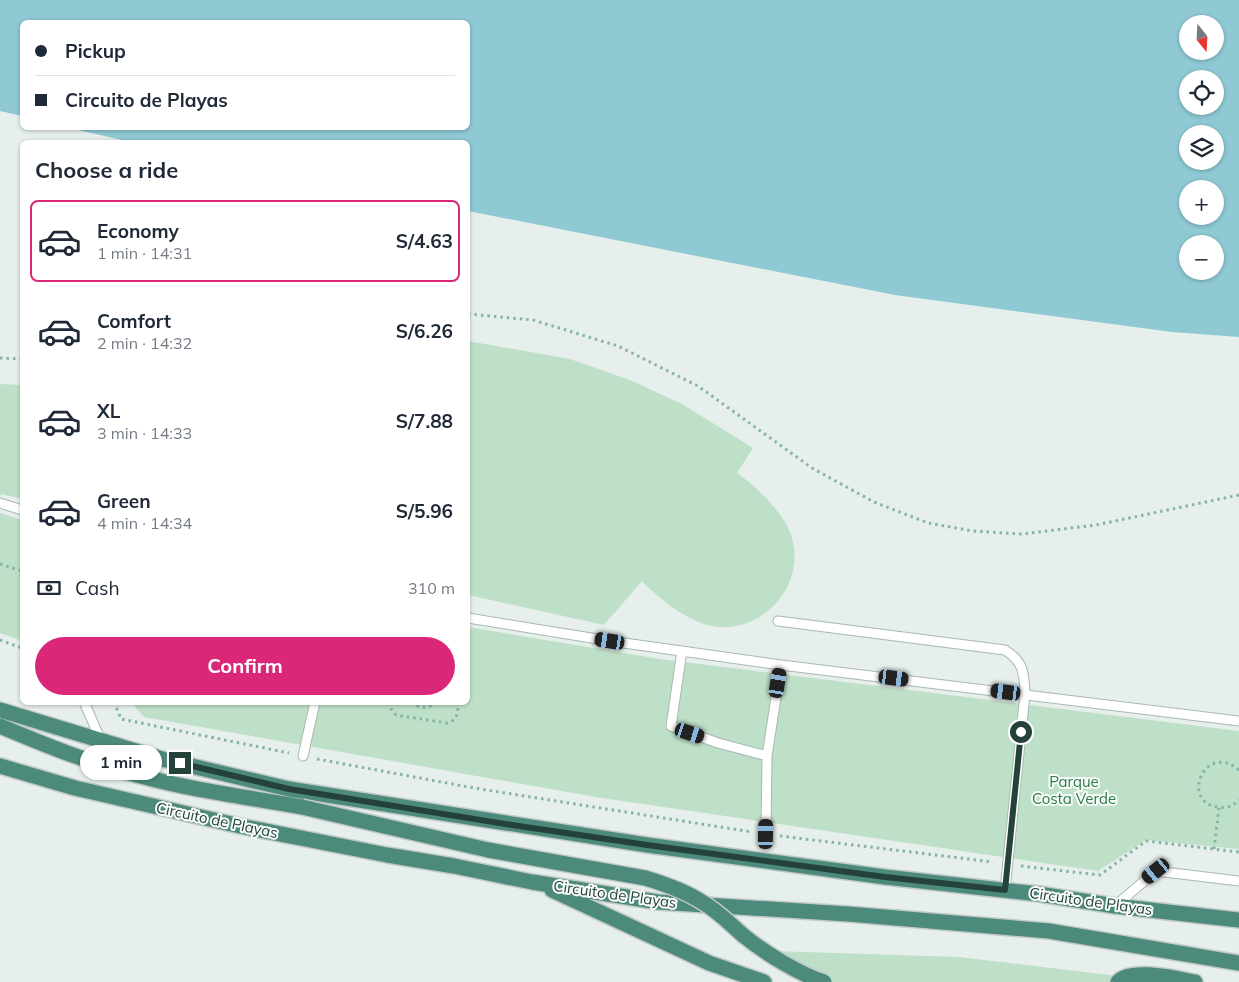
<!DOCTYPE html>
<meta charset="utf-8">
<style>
body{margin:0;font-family:Mulish,sans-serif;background:#f2f2f3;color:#1f2937;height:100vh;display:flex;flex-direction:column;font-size:19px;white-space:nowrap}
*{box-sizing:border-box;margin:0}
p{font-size:16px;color:#747a83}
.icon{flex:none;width:28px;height:28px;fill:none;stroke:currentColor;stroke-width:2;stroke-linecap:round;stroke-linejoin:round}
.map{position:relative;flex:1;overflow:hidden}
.drawer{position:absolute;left:20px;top:140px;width:450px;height:565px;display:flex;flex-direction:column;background:#fff;border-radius:8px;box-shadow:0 1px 4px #0004}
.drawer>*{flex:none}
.guide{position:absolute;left:20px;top:20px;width:450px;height:110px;border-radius:8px;box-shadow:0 1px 4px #0004;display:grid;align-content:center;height:110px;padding:0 15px;background:#fff}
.needle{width:32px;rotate:162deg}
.controls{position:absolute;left:1179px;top:15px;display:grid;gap:10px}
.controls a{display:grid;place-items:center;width:45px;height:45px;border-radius:50%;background:#fff;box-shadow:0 1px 4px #0004;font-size:25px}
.end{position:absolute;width:22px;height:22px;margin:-11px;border:6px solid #24423a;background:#fff;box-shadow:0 0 0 2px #fff}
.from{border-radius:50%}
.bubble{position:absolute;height:35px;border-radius:18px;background:#fff;box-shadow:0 1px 4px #0004;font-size:16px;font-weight:700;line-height:35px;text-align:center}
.car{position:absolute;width:15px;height:30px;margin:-15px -8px;border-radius:6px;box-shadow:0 0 4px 1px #0007;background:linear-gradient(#222 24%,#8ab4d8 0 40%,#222 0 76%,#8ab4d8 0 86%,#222 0)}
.guide b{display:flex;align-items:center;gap:18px;height:48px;font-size:19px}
.guide b+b{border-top:1px solid #e0e1e3}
.guide i{width:12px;height:12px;background:#1f2937}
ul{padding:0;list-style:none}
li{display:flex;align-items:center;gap:15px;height:82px;margin:0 10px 8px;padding:0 5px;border:2px solid transparent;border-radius:8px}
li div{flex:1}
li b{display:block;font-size:19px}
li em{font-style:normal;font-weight:700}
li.current{border-color:#db2777}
li>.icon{width:45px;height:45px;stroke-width:1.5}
h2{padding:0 15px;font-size:22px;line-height:60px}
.pay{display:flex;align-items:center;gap:12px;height:55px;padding:0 15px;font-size:19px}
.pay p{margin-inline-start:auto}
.cta{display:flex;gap:10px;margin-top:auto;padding:10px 15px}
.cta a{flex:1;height:58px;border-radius:30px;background:#db2777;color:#fff;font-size:20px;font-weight:700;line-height:58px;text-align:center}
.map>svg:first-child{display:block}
.green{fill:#bfe0c8}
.water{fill:#8ec9d4;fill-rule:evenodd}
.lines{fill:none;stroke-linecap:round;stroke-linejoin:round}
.service-casing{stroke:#a8b8b2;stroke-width:11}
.trunk-casing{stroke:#c2cac8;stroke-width:18}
.path{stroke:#86b3a5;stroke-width:3;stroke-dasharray:2.5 4;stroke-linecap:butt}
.service{stroke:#fff;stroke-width:9}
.trunk{stroke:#4c8a7c;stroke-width:15}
.trunk-bridge-casing{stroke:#c2cac8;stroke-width:18;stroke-linecap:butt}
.trunk-bridge{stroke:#4c8a7c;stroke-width:15}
.route{stroke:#24423a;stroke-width:6}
.labels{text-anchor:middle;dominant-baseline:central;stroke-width:4;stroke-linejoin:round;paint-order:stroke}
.park-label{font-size:15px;fill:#2d7a4b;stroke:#f7fbf9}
.street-label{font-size:15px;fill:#24423a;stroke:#f7fbf9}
</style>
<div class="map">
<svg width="1239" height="982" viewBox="0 0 1239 982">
<rect width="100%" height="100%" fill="#e6efeb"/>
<!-- green -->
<path class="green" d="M468,341L570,359L630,380L682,404L753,448L737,473C756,486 784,513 791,535C807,582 767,630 719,627C692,625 660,600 642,581L604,625L468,595Z
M0,384L22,385V499L1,494L0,498Z
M0,513L22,520V641L0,633Z
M468,627L660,659L1239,731V849L1146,840L1098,871L595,797L144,717L132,703L468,702Z
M773,951L959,957L1127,977L1117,982H813Z"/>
<!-- water -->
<path class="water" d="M0,0H1239V337L1172,332L895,295L468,211V142H131L69,128H468V22H22V116L0,111ZM1188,24H1215V51H1188ZM1188,79H1215V106H1188ZM1188,134H1215V161H1188ZM1188,189H1215V216H1188ZM1188,244H1215V271H1188Z"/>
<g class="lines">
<!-- service casing -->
<g class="service-casing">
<path id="service" d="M0,503L22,510
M468,618L610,641L781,665L1239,721
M778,621L1005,650C1024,662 1024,673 1025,694L1005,890
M682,651L671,726L718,743L767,756
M85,704L101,741
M303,756L315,702
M766,834L767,756L781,665
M1115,906L1156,871L1239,881"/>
</g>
<!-- trunk casing -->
<g class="trunk-casing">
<path id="trunk" d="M0,710L162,759L289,789L647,845L885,877L1039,894L1115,906L1239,920
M0,726C45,745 89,763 137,775C190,790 247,797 302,807
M0,766L75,788L240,826L387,855L454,866L532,882L658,902L848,914L1049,931L1239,963
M552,890L709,963L764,982
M1118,982C1130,967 1178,979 1195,982"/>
</g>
<!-- path -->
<path class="path" d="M468,314L533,320L618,346L698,386L812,468L874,502L928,523L973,531L1022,534L1096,525L1239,495
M0,358L22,359
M0,564L22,571
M0,640L22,648
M114,702L121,719L289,753
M389,702L391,709L396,715L447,723C458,720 458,713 458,702
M411,702C420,709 428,709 437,702
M317,759L474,788L752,832
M1239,770C1205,741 1180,801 1217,807C1226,809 1233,806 1239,800
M780,836L993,862
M1214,849L1219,808
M1021,866L1100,875L1146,841L1239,852"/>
<!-- service -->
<use href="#service" class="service"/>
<!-- trunk -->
<use href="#trunk" class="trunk"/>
<!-- trunk-bridge casing -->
<g class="trunk-bridge-casing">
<path id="trunk-bridge" d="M302,807L488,850L645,878C665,884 685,891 702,902C718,911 730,924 744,936C765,953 799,974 824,982"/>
</g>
<!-- trunk-bridge -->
<use href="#trunk-bridge" class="trunk-bridge"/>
</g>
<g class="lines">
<!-- route -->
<path class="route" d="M180,763L289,789L512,825L647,845L885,877L1005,890L1021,732"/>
</g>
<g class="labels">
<!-- park labels -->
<g class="park-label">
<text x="1074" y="781">Parque<tspan x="1074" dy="17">Costa Verde</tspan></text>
</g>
<!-- street labels -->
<g class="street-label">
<text transform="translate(217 820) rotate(12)">Circuito de Playas</text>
<text transform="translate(615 894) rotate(8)">Circuito de Playas</text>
<text transform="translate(1091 901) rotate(8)">Circuito de Playas</text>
</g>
</g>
</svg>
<div class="controls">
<a><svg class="needle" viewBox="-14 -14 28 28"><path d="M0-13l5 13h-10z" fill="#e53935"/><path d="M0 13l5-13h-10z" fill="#747a83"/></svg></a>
<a><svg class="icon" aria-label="locate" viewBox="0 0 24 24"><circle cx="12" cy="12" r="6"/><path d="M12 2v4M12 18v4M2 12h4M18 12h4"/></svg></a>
<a><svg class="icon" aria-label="layers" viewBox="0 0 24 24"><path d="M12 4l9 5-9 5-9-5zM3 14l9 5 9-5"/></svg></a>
<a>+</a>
<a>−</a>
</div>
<i class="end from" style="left:1021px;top:732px"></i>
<i class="end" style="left:180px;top:763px"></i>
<div class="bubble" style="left:80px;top:745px;width:82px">1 min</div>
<i class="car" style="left:610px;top:641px;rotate:279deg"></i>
<i class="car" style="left:894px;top:678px;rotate:97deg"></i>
<i class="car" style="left:778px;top:683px;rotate:9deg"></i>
<i class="car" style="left:1006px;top:692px;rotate:277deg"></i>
<i class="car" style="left:690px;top:733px;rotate:108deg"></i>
<i class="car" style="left:766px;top:834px;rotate:1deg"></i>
<i class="car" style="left:1156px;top:871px;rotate:231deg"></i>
<div class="guide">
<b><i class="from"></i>Pickup</b>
<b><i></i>Circuito de Playas</b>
</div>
<section class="drawer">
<h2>Choose a ride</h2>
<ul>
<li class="current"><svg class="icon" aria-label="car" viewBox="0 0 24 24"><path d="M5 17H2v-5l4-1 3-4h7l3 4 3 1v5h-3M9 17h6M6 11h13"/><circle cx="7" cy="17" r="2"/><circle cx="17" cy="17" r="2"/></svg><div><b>Economy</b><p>1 min · 14:31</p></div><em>S/4.63</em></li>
<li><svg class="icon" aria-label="car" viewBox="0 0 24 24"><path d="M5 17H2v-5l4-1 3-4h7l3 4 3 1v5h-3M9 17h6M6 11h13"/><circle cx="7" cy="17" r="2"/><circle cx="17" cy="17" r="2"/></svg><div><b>Comfort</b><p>2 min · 14:32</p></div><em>S/6.26</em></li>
<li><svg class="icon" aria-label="car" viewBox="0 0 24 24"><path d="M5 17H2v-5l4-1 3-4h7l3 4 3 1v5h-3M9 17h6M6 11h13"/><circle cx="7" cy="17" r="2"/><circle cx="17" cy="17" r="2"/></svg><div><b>XL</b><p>3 min · 14:33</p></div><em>S/7.88</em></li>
<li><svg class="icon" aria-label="car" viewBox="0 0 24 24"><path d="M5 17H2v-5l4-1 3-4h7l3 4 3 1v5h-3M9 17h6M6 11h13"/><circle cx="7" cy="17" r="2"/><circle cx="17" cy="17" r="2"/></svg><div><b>Green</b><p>4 min · 14:34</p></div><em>S/5.96</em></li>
</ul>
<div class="pay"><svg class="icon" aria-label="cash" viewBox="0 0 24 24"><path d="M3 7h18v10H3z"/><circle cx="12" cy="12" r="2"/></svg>Cash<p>310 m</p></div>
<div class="cta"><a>Confirm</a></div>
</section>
</div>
